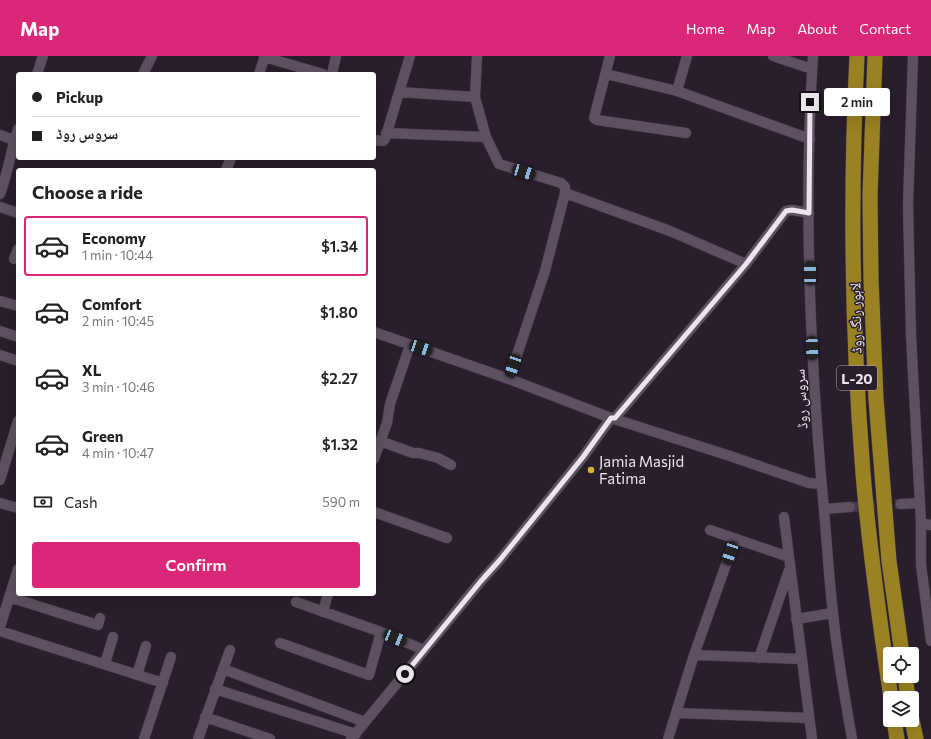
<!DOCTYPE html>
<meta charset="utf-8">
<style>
body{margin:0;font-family:Commissioner,"Noto Naskh Arabic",sans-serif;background:#f2f2f2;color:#222;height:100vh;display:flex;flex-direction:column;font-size:15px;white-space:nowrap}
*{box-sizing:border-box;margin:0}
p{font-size:13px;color:#767676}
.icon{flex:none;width:22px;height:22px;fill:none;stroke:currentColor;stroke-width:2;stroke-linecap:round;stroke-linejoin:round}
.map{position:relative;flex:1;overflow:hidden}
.sheet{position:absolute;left:16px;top:112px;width:360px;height:428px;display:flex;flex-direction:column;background:#fff;border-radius:4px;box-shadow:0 4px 16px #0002}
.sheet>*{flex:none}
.guide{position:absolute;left:16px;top:16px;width:360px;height:88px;border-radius:4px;box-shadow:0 4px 16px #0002;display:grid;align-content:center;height:88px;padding:0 16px;background:#fff}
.fabs{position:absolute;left:883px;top:591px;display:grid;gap:8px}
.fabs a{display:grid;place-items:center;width:36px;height:36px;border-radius:4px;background:#fff;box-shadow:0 4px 16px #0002;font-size:20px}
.end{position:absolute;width:18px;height:18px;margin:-9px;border:5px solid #ece4ed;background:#111;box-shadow:0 0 0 2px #111}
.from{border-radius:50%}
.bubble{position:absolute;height:28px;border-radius:4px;background:#fff;box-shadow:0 4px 16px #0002;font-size:13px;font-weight:600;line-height:28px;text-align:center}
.car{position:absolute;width:12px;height:24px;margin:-12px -6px;border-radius:5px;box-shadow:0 0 3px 1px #0007;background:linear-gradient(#222 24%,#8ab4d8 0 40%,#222 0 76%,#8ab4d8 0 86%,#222 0)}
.guide b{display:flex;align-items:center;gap:14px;height:38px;font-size:15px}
.guide b+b{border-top:1px solid #e0e0e0}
.guide i{width:10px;height:10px;background:#222}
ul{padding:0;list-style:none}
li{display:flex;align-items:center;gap:12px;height:60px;margin:0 8px 6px;padding:0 8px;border:2px solid transparent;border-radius:4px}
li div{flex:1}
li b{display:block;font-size:15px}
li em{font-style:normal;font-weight:600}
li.active{border-color:#db2777}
li>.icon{width:36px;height:36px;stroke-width:1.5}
h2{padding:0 16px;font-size:18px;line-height:48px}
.pay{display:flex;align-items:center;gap:10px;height:44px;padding:0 16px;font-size:15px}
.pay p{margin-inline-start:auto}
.button{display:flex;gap:8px;margin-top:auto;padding:8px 16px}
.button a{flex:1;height:46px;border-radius:4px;background:#db2777;color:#fff;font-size:16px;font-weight:600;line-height:46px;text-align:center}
header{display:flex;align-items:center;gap:24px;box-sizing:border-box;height:56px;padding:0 20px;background:#db2777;color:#fff}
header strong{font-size:19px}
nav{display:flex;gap:22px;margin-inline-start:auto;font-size:14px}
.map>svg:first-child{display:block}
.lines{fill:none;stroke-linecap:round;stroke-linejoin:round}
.minor-tunnel{stroke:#463c49;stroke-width:10;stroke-dasharray:10 5;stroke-linecap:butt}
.minor-casing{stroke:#423844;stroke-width:11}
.highway-casing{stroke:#423844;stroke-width:16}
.minor{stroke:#5e5060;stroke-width:10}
.highway{stroke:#9a8222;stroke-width:15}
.route{stroke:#ece4ed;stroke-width:5}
.poi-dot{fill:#d5b535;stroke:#291e2c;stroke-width:1.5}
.labels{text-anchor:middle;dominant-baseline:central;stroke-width:3;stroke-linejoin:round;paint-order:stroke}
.shield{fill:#291e2c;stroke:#b2a9b3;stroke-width:1}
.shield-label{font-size:14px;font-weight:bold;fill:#ece4ed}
.street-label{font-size:15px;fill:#ece4ed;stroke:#291e2c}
.poi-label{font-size:15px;fill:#ece4ed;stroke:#291e2c;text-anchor:start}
</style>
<header>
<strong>Map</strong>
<nav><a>Home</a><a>Map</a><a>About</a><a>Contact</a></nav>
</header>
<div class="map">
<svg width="931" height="683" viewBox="0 0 931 683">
<rect width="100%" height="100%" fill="#291e2c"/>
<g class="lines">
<!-- minor-tunnel -->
<path class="minor-tunnel" d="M850,451L901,448"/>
<!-- minor casing -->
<g class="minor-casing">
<path id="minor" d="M477,0L475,41L486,81L499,108L561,127L565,131V137L545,215L509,323
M610,0L594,62L597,64L686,77
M773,0L812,13
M813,0C803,151 810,304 824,454C827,488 829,523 833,557C837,599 845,641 852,683
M913,0L908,149L911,280L921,467V509L931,585
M264,1L323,18
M37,18L43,0
M143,18L152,0
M259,18L265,0
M332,18L336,0
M606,18L677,35L810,83
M677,35L687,0
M399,36L475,41
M386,77L486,81
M0,79L14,84
M374,84L383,85L385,83L410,0
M226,114L231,102
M565,137L670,175L746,208L786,155L792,154L809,157
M0,138C8,117 11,94 18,73
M0,151L18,157
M14,203L18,193
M0,245L18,250
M0,275L18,281
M374,276L509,323L611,362L727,399L809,427L821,428
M0,299L18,305
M615,362L746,208
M380,385L413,397H419L438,402L451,409
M374,403L387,367L390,348L410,289
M0,424L18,365
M0,447L18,452
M901,448L919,447
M824,453L850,451
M374,456L447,482
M784,461L812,683
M921,467L931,469
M710,474L789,501
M9,541L98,569L100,562
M296,546L381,576
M323,556L328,538
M796,563L833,557
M0,571L18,513
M0,575L163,627
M280,587L369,619L381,576L424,594
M694,599L801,603
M759,602L789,514
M105,608L113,581
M223,613L365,666
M137,619L146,590
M215,633L356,678
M677,657L809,662
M205,661L270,683
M144,683L171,601
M198,683L230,594
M351,683L481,525L499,505L583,401L611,362
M668,683L694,599L735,483"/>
</g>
<!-- highway casing -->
<g class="highway-casing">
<path id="highway" d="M857,0C850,138 852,279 863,417C869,492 880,568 891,642
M875,0L870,140L871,223L876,343L889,505L902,598
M905,620L908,642
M894,664L897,683
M912,664L916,683"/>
</g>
<!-- minor -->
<use href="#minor" class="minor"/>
<!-- highway -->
<use href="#highway" class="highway"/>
</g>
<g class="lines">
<!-- route -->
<path class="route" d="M405,618L481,525L499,505L583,401L611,362H615L746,208L786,155L792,154L809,157L810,46"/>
</g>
<!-- markers -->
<circle class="poi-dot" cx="591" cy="414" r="4"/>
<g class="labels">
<!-- shield labels -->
<rect class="shield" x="837" y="310" width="40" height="24" rx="3"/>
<g class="shield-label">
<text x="857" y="322">L-20</text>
</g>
<!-- street labels -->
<g class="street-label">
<text transform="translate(855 262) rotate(-91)">لاہور رنگ روڈ</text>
<text transform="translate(800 343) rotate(-93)">سروس روڈ</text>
</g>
<!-- poi labels -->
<g class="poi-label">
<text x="599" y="405">Jamia Masjid<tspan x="599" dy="17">Fatima</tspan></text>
</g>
</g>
</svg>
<div class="fabs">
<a><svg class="icon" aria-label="locate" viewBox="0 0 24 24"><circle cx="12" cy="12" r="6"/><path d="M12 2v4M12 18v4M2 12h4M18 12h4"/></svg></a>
<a><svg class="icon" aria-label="layers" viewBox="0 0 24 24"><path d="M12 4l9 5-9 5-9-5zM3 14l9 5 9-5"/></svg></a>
</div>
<i class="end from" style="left:405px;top:618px"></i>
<i class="end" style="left:810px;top:46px"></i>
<div class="bubble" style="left:824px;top:32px;width:66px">2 min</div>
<i class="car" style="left:524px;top:116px;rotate:107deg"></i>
<i class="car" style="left:810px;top:217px;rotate:359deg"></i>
<i class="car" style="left:421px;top:292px;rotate:108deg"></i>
<i class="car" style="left:812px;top:292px;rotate:178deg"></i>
<i class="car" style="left:513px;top:310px;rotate:199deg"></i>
<i class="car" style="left:730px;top:497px;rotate:199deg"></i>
<i class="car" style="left:395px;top:582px;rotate:112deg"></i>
<div class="guide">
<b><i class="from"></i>Pickup</b>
<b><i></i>سروس روڈ</b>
</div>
<section class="sheet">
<h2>Choose a ride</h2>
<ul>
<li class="active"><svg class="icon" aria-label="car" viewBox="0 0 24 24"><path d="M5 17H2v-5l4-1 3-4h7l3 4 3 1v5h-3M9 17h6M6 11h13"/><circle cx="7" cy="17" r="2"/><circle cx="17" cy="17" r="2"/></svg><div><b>Economy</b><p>1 min · 10:44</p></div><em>$1.34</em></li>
<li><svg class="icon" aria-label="car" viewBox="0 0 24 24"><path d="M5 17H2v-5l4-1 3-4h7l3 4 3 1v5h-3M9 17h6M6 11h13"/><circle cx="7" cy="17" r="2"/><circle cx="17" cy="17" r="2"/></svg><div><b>Comfort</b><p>2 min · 10:45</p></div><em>$1.80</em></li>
<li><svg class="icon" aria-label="car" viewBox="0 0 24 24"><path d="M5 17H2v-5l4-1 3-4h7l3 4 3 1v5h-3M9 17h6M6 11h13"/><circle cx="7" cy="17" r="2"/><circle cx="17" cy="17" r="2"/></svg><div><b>XL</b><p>3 min · 10:46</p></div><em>$2.27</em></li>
<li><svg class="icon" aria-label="car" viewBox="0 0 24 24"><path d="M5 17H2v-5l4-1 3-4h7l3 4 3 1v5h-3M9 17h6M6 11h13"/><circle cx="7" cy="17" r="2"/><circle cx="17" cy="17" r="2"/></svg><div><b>Green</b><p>4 min · 10:47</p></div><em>$1.32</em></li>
</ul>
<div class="pay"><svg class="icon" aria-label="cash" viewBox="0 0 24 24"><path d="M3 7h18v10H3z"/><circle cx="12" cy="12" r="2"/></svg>Cash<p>590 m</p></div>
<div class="button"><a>Confirm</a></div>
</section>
</div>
